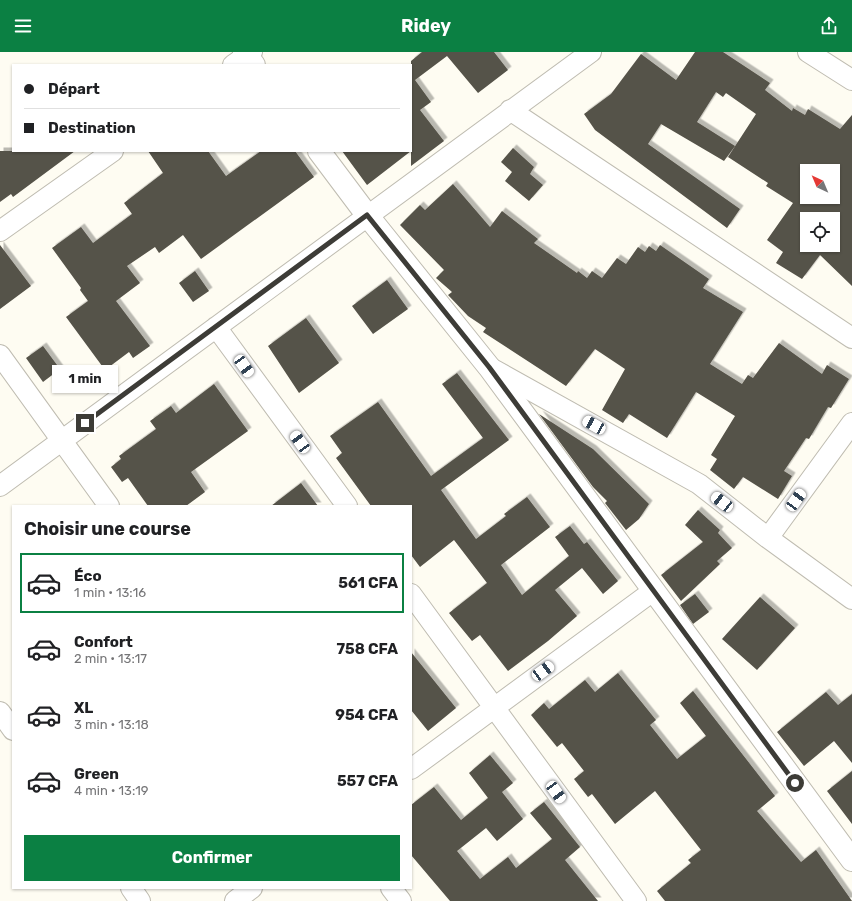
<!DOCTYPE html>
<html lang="fr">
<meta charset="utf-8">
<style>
body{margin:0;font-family:Rubik,sans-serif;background:#f2f2f2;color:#202124;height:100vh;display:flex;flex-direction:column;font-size:15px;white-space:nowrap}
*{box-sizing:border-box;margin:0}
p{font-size:13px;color:#757577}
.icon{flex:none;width:22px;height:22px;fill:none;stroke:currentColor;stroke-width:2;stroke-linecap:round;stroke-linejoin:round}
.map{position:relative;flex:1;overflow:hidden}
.panel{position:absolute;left:12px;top:453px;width:400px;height:384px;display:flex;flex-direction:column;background:#fff;border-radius:0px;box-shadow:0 1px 3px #0004}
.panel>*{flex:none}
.hud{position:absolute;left:12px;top:12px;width:400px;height:88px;border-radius:0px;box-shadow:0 1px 3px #0004;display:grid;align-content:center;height:88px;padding:0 12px;background:#fff}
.needle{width:26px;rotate:316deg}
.controls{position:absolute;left:800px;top:112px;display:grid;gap:8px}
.controls a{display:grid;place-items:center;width:40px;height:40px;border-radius:0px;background:#fff;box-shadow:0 1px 3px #0004;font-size:20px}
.end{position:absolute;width:18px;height:18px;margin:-9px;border:5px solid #3d3c37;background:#fff;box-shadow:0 0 0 2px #fff}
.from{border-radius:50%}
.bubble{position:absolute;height:28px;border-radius:0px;background:#fff;box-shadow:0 1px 3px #0004;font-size:13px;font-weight:700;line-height:28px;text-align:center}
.car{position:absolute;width:12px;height:24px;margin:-12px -6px;border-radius:5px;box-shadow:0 0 3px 1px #0007;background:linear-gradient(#fff 24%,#345 0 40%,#fff 0 76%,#345 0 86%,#fff 0)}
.hud b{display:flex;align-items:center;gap:14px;height:38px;font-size:15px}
.hud b+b{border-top:1px solid #e0e0e0}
.hud i{width:10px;height:10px;background:#202124}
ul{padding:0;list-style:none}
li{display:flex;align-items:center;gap:12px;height:60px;margin:0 8px 6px;padding:0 4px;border:2px solid transparent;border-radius:0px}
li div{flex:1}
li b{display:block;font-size:15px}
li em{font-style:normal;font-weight:700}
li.on{border-color:#0b8043}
li>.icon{width:36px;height:36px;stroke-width:1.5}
h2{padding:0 12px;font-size:18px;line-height:48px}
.action{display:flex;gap:8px;margin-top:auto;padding:8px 12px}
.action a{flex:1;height:46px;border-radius:0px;background:#0b8043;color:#fff;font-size:16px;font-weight:700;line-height:46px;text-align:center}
header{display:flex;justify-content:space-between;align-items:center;height:52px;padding:0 12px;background:#0b8043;color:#fff;font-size:18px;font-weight:700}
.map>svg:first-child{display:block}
.building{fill:#555248;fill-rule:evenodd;filter:url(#shadow)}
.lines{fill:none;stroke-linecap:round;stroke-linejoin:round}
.minor-casing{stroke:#bfbcb1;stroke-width:22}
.tertiary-casing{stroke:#bfbcb1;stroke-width:24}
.minor{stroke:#fff;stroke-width:20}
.tertiary{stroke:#fff;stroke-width:22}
.route{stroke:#3d3c37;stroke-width:5}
</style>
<header><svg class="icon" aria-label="menu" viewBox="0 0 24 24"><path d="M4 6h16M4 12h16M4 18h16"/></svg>Ridey<svg class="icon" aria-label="share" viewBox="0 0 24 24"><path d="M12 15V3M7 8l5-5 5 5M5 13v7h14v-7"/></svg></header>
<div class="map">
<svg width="852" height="849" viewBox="0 0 852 849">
<defs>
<filter id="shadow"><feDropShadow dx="3.5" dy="-3.5" stdDeviation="0" flood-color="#0004"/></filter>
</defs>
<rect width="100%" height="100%" fill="#fefcf2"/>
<!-- building -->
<path class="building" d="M422,0H494L508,18L478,41L447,4L415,28L431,50L420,58L444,89L411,114V99L367,133L342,99H411V9Z
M695,0H723L770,31L765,38L792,59L793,56L805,63L808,57L840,77L852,63V234L820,203L802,227L776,211L783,200L767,188L793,151L766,134L768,131L728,105L756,62L726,41L723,45L716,40L697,70L735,94L724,109L661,72L648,92L740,157L727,176L595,78L584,62L611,42L641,2L676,28ZM807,119H833V145H807ZM807,167H833V193H807Z
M513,96L534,115L530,122L543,133L529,149L505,129L512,120L501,110Z
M0,99H75L13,145L11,142L0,150Z
M148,99H208L226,124L261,99H295L314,125L201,207L183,183L159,201L155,195L127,214L140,231L116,249L150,294L133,306L129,300L105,318L66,265L88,249L80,238L81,236L52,196L81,175L93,191L132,162L124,151L163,121Z
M453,132L490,175L502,159L538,187L534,191L577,221L578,219L587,226L592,219L602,226L617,206L626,212L638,195L645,200L649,194L656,199L660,193L709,227L703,236L743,260L710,312L742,332L748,323L753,326L779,291L822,322L827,313L849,327L831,356L828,355L809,387L806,386L784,419L792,424L778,447L743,425L734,437L710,418L717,407L711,403L735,364L696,340L667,386L629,362L623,371L602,358L625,317L595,297L566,334L483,280L486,276L468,264L448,243L452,240L436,226L444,218L400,173L420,153L425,158Z
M0,193L31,234L0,257Z
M195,219L209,239L193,250L179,231Z
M387,228L408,257L373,282L352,254Z
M306,266L339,311L299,341L268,294Z
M43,294L60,317L43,330L26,306Z
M457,321L509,388L441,438L476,487L506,464L504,462L527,445L550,475L501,513L522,543L569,504L555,485L570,474L584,492L587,490L618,529L603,542L582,516L555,538L577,564L548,589L508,619L480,583L472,589L449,561L487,531L454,488L420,515L411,503V454H371L336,406L342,401L330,384L378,350L431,424L483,386L442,332Z
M214,332L248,379L191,420L205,440L186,454H148L128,426L122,430L111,415L121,407L119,404L156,377L150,369L171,354L176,361Z
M539,362L593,397L649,452L639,467L626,478L605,451L607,449L593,435Z
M301,431L318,454H271Z
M698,458L720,478L718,481L732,496L717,509L720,512L681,549L661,523L703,490L685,473Z
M695,542L709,560L693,572L680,553Z
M760,545L795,576L757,618L722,587Z
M411,600L456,656L428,679L411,658Z
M618,621L656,668L650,673L677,707L706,684L680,651L693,639L775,744L757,759L801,810L816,798L852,849H665L657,839L691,811L688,808L701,798L655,739L615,772L592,742L588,745L574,727L584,719L562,691L557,695L531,663L544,651L549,657L585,628L595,640Z
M826,640L838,653L852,642V711L834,689L804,714L777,680Z
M490,703L513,731L502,740L523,767L497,789L486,776L457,799L480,827L508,805L516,816L552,787L530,761L544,750L580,795L565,808L598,849H450L411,803V753L434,735L461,768L488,746L469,721Z
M852,719V772L827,739Z"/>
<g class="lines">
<!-- minor casing -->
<g class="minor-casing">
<path id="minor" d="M808,0L852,28
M233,13L252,0
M510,58L852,286
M0,179L113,99
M216,275L347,454
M0,303L109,454
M489,315L699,432L768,486L852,547
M0,434L591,0
M768,486L852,371
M411,542L636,849
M0,660L13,678
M411,717L653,539
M131,836L140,849
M391,836L401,849
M235,849L252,836"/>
</g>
<!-- tertiary casing -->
<g class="tertiary-casing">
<path id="tertiary" d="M244,0L254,13
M319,99L367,163L489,315L852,808"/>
</g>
<!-- minor -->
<use href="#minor" class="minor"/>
<!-- tertiary -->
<use href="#tertiary" class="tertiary"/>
</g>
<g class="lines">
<!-- route -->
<path class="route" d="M85,371L367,163L489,315L795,731"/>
</g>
</svg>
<div class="controls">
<a><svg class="needle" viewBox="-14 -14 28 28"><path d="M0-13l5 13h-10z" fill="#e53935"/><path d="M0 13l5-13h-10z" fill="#757577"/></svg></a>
<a><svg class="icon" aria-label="locate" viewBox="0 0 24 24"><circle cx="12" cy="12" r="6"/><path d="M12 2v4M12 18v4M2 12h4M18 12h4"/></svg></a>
</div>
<i class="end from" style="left:795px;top:731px"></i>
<i class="end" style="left:85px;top:371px"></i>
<div class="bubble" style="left:52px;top:313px;width:66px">1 min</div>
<i class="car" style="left:244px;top:314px;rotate:144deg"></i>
<i class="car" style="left:594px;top:373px;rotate:299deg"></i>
<i class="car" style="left:300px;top:390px;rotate:324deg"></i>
<i class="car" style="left:796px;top:448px;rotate:36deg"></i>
<i class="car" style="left:722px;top:450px;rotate:308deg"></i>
<i class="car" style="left:543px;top:619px;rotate:54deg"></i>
<i class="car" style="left:556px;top:740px;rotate:144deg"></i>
<div class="hud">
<b><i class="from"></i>Départ</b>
<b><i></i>Destination</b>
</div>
<section class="panel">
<h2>Choisir une course</h2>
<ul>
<li class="on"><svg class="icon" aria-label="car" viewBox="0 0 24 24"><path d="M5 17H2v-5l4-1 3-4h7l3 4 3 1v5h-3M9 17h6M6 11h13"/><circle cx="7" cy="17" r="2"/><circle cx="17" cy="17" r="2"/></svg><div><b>Éco</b><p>1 min · 13:16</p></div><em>561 CFA</em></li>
<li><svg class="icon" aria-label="car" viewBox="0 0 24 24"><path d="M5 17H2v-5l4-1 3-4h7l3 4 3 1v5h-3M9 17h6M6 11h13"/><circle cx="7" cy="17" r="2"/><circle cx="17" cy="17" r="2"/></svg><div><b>Confort</b><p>2 min · 13:17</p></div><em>758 CFA</em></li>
<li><svg class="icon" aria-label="car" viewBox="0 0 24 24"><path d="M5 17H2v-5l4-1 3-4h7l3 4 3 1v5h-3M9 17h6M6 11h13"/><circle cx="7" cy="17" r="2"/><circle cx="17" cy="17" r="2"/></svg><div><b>XL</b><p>3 min · 13:18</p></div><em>954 CFA</em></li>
<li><svg class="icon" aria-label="car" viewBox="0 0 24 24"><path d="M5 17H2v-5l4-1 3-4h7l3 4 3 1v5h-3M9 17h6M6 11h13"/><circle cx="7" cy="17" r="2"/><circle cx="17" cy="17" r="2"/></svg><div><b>Green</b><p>4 min · 13:19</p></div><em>557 CFA</em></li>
</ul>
<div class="action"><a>Confirmer</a></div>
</section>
</div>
